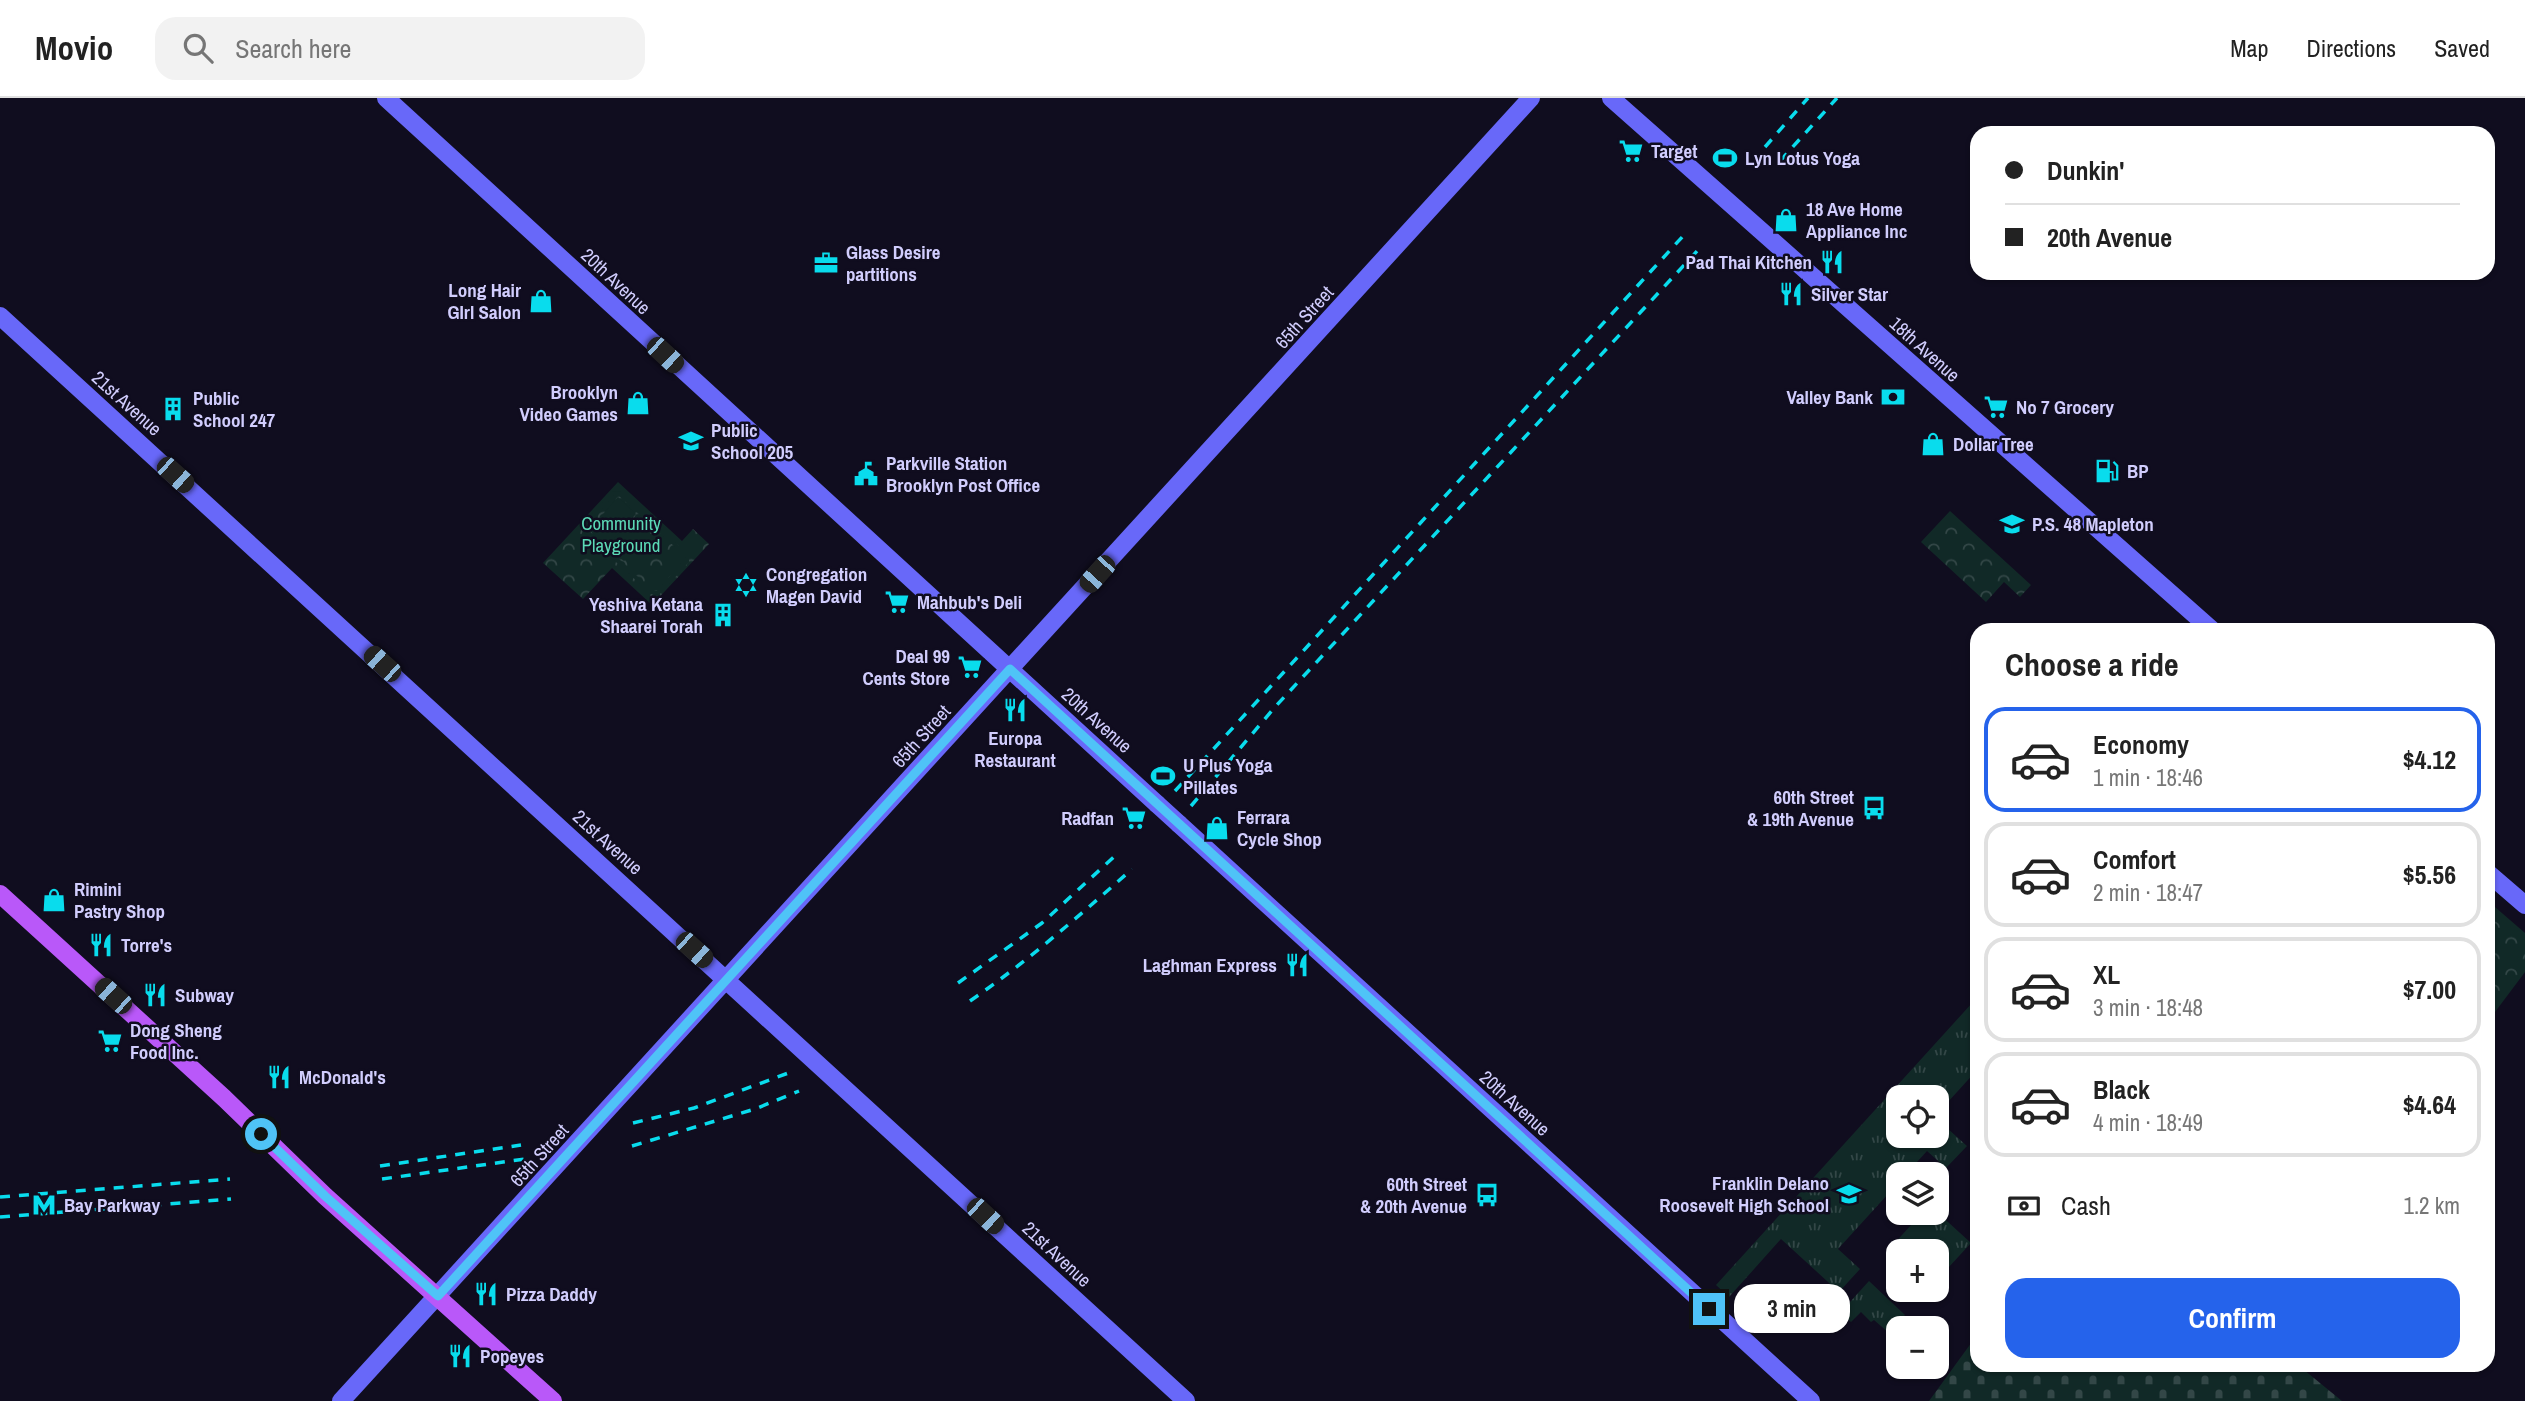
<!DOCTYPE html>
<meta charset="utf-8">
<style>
body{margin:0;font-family:"Archivo Narrow",sans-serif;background:#f2f2f2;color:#222;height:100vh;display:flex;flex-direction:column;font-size:26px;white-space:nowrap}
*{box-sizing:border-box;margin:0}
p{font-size:23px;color:#767676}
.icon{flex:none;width:38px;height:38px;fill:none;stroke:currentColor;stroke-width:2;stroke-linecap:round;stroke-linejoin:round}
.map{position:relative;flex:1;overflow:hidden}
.details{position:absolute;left:1970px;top:525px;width:525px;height:749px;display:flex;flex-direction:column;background:#fff;border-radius:21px;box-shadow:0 2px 5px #0004}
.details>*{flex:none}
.banner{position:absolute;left:1970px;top:28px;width:525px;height:154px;border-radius:21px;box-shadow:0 2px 5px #0004;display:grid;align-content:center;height:154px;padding:0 35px;background:#fff}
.buttons{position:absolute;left:1886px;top:987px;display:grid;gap:14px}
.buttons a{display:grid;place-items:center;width:63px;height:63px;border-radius:14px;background:#fff;box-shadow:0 2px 5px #0004;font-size:35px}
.end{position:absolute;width:32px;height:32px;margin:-16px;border:9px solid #4fc3f7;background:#111;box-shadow:0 0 0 4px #111}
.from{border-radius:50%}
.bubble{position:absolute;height:49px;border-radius:21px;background:#fff;box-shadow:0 2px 5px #0004;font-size:23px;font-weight:800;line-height:49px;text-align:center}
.car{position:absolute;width:21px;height:42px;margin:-21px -10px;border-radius:9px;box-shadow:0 0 5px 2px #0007;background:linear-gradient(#222 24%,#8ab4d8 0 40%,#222 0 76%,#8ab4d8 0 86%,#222 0)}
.banner b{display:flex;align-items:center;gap:24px;height:66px;font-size:26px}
.banner b+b{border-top:2px solid #e0e0e0}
.banner i{width:18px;height:18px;background:#222}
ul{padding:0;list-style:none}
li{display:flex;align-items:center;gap:21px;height:105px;margin:0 14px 10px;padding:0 21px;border:4px solid #e0e0e0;border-radius:21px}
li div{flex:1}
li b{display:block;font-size:26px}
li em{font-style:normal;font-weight:800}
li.current{border-color:#2563eb}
li>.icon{width:63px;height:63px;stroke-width:1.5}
h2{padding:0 35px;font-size:32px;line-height:84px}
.pay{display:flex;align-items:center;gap:18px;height:77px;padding:0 35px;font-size:26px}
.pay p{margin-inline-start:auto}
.primary-button{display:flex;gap:14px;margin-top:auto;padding:14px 35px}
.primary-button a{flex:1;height:80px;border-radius:21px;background:#2563eb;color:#fff;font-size:28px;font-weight:800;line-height:80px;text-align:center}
header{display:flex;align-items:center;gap:42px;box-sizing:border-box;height:98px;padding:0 35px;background:#fff;border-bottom:2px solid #e0e0e0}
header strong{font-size:33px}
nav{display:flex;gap:38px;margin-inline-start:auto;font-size:24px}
.search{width:490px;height:63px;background:#f2f2f2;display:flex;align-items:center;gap:18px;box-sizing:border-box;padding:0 24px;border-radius:21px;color:#767676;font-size:26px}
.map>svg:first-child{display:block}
.grass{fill:url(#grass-tufts)}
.cemetery{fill:url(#cemetery-stones)}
.park{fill:url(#park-crowns)}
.pitch{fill:#112927;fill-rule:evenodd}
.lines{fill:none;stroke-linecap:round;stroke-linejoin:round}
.secondary{stroke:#6868f9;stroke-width:18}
.primary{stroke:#b958f9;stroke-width:18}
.rail{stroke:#09dced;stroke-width:3.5;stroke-dasharray:10 9;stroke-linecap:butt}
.secondary-bridge{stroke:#6868f9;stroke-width:18}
.route{stroke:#4fc3f7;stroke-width:9}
.labels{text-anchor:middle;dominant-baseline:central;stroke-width:5;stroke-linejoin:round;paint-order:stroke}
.poi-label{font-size:19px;font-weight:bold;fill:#d1cdfd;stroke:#100d1f;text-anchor:start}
.street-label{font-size:19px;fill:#d1cdfd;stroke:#100d1f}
.park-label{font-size:19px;fill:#5cdab7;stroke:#100d1f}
</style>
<header>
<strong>Movio</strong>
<div class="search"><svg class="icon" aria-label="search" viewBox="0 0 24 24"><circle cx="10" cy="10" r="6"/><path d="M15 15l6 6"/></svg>Search here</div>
<nav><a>Map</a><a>Directions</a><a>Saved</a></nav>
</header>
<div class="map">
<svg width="2525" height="1303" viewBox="0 0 2525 1303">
<defs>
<pattern id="grass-tufts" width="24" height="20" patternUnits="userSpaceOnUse" patternTransform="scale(1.75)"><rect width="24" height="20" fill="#112927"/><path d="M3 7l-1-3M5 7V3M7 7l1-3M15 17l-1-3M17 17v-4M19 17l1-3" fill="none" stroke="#334747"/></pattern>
<pattern id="cemetery-stones" width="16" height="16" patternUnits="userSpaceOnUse" patternTransform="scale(1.75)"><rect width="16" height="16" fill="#112927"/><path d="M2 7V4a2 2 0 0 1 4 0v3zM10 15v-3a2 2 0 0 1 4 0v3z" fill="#334747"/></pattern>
<pattern id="park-crowns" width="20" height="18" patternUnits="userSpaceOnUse" patternTransform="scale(1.75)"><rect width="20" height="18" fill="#112927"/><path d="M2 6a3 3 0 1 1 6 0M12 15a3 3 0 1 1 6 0" fill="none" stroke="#334747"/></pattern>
</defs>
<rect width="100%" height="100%" fill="#100d1f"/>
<!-- grass -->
<path class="grass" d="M1973,904L1977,908V972L1937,1016V999H1899V1038H1937V1021L1967,1048L1946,1070L1927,1053L1906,1076H1899V1084L1838,1151L1860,1171L1839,1194L1781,1141L1729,1199L1716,1187Z
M1937,1114L1971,1145L1937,1182V1153H1899V1155L1892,1148L1922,1115Z
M1869,1183L1905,1217L1889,1235L1874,1222L1871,1224L1861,1214L1851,1224L1840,1215Z"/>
<!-- cemetery -->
<path class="cemetery" d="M1977,1237L1978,1267H2298L2342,1303H1929Z"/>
<!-- park -->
<path class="park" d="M618,384L682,443L693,431L709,446L652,507L612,470L583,501L543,465Z
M1950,413L2031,487L2020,499L2004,484L1986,504L1921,444Z
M2488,803L2525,835V874L2489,922Z"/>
<!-- pitch -->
<path class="pitch" d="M613,393L621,394L689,457V464L659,497L651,496L582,433L583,426ZM614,397H618L686,459L657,493H653L586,430Z
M618,399L636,416L607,448L589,432Z
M637,417L653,431L624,463L608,449Z"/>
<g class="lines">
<!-- secondary -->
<path class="secondary" d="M386,0L1157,706
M1611,0L2212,532
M0,218L1186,1303
M1179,726L1811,1303
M2488,775L2525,807
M341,1303L1531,0"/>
<!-- primary -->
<path class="primary" d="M0,796L224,1000L325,1098L553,1303"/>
<!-- rail -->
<path class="rail" d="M1765,49L1808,0
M1780,63L1837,0
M1175,693L1684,137
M1191,708L1275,609L1699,151
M958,885L1042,825L1117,756
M970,903C1028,863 1079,818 1132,771
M633,1025L694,1010L791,974
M632,1048L755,1011L799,993
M380,1068L521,1047
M382,1081L525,1061
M0,1099L230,1081
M0,1119L231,1101"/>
<!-- secondary-bridge -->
<path class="secondary-bridge" d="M1157,706L1179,726"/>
</g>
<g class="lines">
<!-- route -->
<path class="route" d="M261,1036L325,1098L438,1198L1010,571L1709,1211"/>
</g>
<!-- icons -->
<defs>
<g id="supermarket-bare" transform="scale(1.89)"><path d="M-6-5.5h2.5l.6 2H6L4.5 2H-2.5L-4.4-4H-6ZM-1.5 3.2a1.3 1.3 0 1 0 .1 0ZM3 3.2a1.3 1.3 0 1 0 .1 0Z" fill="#09dced" stroke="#100d1f" stroke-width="2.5" paint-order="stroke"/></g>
<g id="stadium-bare" transform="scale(1.89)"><path d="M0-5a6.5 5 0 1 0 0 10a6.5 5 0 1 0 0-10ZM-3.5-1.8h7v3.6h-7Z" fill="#09dced" stroke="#100d1f" stroke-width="2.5" paint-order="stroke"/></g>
<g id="shop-bare" transform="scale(1.89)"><path d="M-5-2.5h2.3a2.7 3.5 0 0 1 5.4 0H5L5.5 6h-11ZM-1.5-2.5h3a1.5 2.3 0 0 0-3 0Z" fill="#09dced" stroke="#100d1f" stroke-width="2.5" paint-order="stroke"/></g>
<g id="restaurant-bare" transform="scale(1.89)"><path d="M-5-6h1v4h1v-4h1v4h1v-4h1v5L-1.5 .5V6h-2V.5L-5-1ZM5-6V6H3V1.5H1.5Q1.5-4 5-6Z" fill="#09dced" stroke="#100d1f" stroke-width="2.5" paint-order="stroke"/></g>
<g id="office-bare" transform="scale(1.89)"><path d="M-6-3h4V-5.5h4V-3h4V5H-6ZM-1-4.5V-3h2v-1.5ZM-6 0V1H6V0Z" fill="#09dced" stroke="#100d1f" stroke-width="2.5" paint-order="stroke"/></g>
<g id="bank-bare" transform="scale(1.89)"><path d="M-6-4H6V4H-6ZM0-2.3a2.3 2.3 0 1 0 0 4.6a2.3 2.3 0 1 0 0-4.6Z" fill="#09dced" stroke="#100d1f" stroke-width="2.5" paint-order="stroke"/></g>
<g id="building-bare" transform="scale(1.89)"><path d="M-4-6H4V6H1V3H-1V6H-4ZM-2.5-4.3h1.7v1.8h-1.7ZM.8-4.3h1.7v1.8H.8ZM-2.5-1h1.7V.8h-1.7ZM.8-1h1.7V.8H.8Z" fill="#09dced" stroke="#100d1f" stroke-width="2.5" paint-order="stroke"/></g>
<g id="school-bare" transform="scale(1.89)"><path d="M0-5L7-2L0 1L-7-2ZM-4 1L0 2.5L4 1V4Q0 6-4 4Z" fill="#09dced" stroke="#100d1f" stroke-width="2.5" paint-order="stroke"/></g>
<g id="fuel-bare" transform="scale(1.89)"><path d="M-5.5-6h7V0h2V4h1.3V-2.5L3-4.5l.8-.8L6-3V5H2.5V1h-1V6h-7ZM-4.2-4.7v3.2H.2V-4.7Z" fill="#09dced" stroke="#100d1f" stroke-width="2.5" paint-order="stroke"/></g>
<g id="civic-bare" transform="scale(1.89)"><path d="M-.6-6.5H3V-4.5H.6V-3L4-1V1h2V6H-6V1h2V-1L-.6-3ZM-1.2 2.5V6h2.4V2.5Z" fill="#09dced" stroke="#100d1f" stroke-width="2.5" paint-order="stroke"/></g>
<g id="synagogue-bare" transform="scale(1.89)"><path d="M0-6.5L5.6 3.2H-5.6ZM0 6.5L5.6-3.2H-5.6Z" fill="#09dced" stroke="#100d1f" stroke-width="2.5" paint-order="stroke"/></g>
<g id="bus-bare" transform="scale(1.89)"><path d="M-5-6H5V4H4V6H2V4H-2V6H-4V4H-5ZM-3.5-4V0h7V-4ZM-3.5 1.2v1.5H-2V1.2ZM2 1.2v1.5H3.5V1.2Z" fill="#09dced" stroke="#100d1f" stroke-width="2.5" paint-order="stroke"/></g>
<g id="metro-bare" transform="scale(1.89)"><path d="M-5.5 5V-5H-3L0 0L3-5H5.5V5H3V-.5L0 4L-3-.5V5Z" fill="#09dced" stroke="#100d1f" stroke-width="2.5" paint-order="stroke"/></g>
</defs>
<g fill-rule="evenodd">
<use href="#supermarket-bare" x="1631" y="53"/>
<use href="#stadium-bare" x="1725" y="60"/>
<use href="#shop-bare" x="1786" y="122"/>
<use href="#restaurant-bare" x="1832" y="164"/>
<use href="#office-bare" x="826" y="165"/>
<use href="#restaurant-bare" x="1791" y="196"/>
<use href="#shop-bare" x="541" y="203"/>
<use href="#bank-bare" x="1893" y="299"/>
<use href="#shop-bare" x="638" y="305"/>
<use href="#supermarket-bare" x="1996" y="309"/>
<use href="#building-bare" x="173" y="311"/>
<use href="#school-bare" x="691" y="343"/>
<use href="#shop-bare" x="1933" y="346"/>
<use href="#fuel-bare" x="2107" y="373"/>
<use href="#civic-bare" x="866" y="376"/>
<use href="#school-bare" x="2012" y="426"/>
<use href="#synagogue-bare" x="746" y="487"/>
<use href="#supermarket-bare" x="897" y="504"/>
<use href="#building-bare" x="723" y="517"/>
<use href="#supermarket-bare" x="970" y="569"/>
<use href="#restaurant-bare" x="1015" y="612"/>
<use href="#stadium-bare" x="1163" y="678"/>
<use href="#bus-bare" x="1874" y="710"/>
<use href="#supermarket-bare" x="1134" y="720"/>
<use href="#shop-bare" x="1217" y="730"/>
<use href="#shop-bare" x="54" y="802"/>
<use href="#restaurant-bare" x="101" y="847"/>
<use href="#restaurant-bare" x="1297" y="867"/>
<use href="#restaurant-bare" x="155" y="897"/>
<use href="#supermarket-bare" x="110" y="943"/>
<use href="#restaurant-bare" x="279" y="979"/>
<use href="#school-bare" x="1849" y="1096"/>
<use href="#bus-bare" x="1487" y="1097"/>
<use href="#metro-bare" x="44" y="1107"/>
<use href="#restaurant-bare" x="486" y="1196"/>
<use href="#restaurant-bare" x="460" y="1258"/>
</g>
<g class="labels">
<!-- poi labels -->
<g class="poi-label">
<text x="1651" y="53">Target</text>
<text x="1745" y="60">Lyn Lotus Yoga</text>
<text x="1806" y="111">18 Ave Home<tspan x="1806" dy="22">Appliance Inc</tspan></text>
<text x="846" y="154">Glass Desire<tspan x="846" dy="22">partitions</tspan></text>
<text x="1812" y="164" text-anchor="end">Pad Thai Kitchen</text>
<text x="521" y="192" text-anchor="end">Long Hair<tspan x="521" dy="22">GIrl Salon</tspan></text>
<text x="1811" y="196">Silver Star</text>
<text x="618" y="294" text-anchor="end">Brooklyn<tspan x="618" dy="22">Video Games</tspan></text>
<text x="1873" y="299" text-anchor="end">Valley Bank</text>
<text x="193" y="300">Public<tspan x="193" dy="22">School 247</tspan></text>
<text x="2016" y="309">No 7 Grocery</text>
<text x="711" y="332">Public<tspan x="711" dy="22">School 205</tspan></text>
<text x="1953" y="346">Dollar Tree</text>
<text x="886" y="365">Parkville Station<tspan x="886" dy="22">Brooklyn Post Office</tspan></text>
<text x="2127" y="373">BP</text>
<text x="2032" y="426">P.S. 48 Mapleton</text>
<text x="766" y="476">Congregation<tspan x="766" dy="22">Magen David</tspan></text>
<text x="917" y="504">Mahbub's Deli</text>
<text x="703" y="506" text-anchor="end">Yeshiva Ketana<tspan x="703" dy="22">Shaarei Torah</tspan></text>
<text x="950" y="558" text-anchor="end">Deal 99<tspan x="950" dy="22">Cents Store</tspan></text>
<text x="1015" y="640" text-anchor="middle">Europa<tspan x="1015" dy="22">Restaurant</tspan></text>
<text x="1183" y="667">U Plus Yoga<tspan x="1183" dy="22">Pillates</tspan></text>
<text x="1854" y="699" text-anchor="end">60th Street<tspan x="1854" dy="22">&amp; 19th Avenue</tspan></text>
<text x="1237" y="719">Ferrara<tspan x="1237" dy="22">Cycle Shop</tspan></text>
<text x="1114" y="720" text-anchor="end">Radfan</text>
<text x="74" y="791">Rimini<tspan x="74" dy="22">Pastry Shop</tspan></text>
<text x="121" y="847">Torre's</text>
<text x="1277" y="867" text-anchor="end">Laghman Express</text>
<text x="175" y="897">Subway</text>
<text x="130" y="932">Dong Sheng<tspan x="130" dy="22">Food Inc.</tspan></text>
<text x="299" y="979">McDonald's</text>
<text x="1829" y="1085" text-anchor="end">Franklin Delano<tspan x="1829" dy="22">Roosevelt High School</tspan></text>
<text x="1467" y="1086" text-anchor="end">60th Street<tspan x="1467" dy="22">&amp; 20th Avenue</tspan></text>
<text x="64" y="1107">Bay Parkway</text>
<text x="506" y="1196">Pizza Daddy</text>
<text x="480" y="1258">Popeyes</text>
</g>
<!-- street labels -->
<g class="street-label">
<text transform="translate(616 183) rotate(43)">20th Avenue</text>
<text transform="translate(1304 219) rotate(-48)">65th Street</text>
<text transform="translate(1925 251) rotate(42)">18th Avenue</text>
<text transform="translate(127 305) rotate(42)">21st Avenue</text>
<text transform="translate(1097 622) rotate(42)">20th Avenue</text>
<text transform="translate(921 638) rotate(-48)">65th Street</text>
<text transform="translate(608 744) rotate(42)">21st Avenue</text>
<text transform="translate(1515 1005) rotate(42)">20th Avenue</text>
<text transform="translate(539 1057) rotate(-48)">65th Street</text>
<text transform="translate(1057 1156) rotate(43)">21st Avenue</text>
</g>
<!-- park labels -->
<g class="park-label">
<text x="621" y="425">Community<tspan x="621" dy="22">Playground</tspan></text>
</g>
</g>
</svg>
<div class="buttons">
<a><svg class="icon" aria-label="locate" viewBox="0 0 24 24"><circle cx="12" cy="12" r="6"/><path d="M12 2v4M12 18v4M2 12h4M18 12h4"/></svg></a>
<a><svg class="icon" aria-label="layers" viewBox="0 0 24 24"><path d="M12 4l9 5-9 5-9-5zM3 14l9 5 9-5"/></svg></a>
<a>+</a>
<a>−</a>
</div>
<i class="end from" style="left:261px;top:1036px"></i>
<i class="end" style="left:1709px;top:1211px"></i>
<div class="bubble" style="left:1734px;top:1186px;width:116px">3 min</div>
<i class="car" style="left:665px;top:257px;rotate:133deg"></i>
<i class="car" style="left:175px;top:377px;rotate:132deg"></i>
<i class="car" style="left:1097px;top:476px;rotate:222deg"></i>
<i class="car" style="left:382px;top:566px;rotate:312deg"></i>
<i class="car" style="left:694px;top:852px;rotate:132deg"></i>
<i class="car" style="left:113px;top:898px;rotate:312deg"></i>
<i class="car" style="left:985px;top:1118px;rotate:133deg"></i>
<div class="banner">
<b><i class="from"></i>Dunkin'</b>
<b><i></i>20th Avenue</b>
</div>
<section class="details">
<h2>Choose a ride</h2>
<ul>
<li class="current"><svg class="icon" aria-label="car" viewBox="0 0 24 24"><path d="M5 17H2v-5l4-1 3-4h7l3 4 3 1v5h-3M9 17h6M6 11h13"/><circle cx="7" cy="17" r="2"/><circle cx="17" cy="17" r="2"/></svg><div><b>Economy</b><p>1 min · 18:46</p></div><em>$4.12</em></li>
<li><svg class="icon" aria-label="car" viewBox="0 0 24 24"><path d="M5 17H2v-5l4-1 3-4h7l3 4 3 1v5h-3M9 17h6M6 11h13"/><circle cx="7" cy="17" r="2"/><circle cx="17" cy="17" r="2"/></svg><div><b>Comfort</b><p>2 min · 18:47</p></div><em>$5.56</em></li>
<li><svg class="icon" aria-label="car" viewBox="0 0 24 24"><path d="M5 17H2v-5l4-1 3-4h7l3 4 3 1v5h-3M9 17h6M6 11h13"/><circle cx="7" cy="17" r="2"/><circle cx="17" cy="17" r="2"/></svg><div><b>XL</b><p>3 min · 18:48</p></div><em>$7.00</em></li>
<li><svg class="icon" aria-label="car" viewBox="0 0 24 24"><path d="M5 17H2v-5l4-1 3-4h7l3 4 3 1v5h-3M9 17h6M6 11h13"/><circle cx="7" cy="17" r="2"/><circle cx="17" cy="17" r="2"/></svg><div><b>Black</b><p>4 min · 18:49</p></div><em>$4.64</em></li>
</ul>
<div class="pay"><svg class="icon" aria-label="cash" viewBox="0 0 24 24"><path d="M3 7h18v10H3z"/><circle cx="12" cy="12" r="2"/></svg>Cash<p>1.2 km</p></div>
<div class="primary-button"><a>Confirm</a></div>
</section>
</div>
